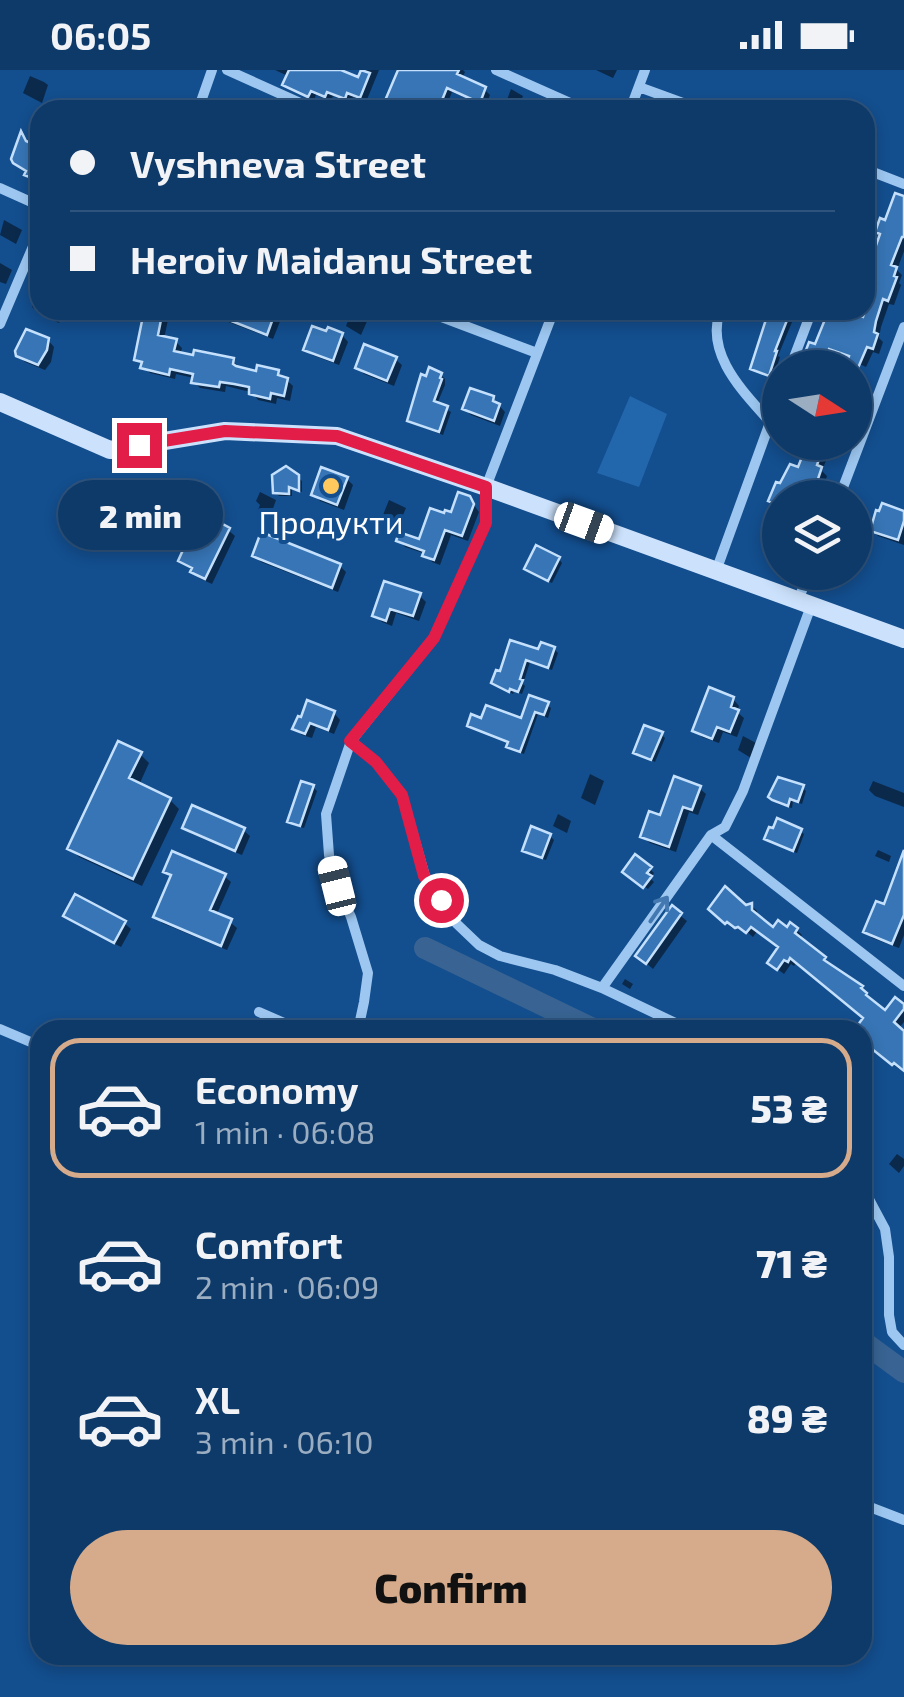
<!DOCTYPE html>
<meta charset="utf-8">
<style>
body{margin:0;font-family:"Exo 2",sans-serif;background:#174170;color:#f1f3f6;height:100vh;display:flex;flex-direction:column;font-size:38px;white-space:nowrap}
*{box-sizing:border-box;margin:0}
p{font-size:32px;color:#9badc1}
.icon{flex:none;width:55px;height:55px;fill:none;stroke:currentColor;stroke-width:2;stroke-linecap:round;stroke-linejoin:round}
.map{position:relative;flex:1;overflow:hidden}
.details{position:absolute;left:30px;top:950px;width:842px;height:645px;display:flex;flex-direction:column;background:#0e3a6a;border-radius:30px;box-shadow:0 5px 15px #0003,0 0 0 2px #2e547e}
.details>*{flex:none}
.banner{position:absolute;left:30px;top:30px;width:845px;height:220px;border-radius:30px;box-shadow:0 5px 15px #0003,0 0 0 2px #2e547e;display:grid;align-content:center;height:220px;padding:0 40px;background:#0e3a6a}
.needle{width:65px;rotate:102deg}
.tools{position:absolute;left:762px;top:280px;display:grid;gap:20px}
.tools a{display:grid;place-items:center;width:110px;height:110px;border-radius:50%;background:#0e3a6a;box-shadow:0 5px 15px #0003,0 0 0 2px #2e547e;font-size:50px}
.end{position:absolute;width:45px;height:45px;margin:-22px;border:12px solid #e11d48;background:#fff;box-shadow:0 0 0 5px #fff}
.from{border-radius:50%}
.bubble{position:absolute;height:70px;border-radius:35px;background:#0e3a6a;box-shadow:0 5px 15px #0003,0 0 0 2px #2e547e;font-size:32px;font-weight:800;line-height:70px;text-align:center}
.car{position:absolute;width:30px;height:60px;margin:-30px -15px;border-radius:12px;box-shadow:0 0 8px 2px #0007;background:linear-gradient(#fff 24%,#345 0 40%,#fff 0 76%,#345 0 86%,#fff 0)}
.banner b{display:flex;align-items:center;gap:35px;height:95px;font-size:38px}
.banner b+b{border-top:2px solid #2e547e}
.banner i{width:25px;height:25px;background:#f1f3f6}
ul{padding:18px 0 0;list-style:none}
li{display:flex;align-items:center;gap:30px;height:140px;margin:0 20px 15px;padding:0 20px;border:5px solid transparent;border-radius:30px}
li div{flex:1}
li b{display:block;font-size:38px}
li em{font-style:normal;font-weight:800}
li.selected{border-color:#d6ab8b}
li>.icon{width:90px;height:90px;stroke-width:1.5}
.button{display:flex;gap:20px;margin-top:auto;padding:20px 40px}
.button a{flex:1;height:115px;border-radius:60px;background:#d6ab8b;color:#111;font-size:40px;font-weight:800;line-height:115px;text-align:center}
.status{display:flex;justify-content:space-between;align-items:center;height:70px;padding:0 50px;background:#0e3a6a;direction:ltr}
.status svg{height:28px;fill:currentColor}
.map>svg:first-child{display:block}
.green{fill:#2266ac}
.shadow{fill:#0007}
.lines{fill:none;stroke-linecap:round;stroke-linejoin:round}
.river{stroke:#386392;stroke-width:22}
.building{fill:#3775b6;stroke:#c4e0fc;stroke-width:2.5}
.street{stroke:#9dc7f1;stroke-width:10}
.secondary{stroke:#cce2fc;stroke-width:18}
.oneway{stroke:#4378b1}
.route{stroke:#e11d48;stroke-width:12}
.poi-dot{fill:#ffc95d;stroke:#134e8e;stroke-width:4}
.labels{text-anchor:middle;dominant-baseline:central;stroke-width:8;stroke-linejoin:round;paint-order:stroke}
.poi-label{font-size:32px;fill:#fff;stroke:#134e8e}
</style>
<div class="status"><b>06:05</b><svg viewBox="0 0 49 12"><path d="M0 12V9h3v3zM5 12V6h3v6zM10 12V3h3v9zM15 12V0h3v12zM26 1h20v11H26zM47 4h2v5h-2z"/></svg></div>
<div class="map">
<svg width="904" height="1627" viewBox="0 0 904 1627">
<rect width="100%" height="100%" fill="#134e8e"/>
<!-- green -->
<path class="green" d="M630,326L667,344L639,417L597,403Z"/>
<!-- shadow -->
<path class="shadow" d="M275,0H344L343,4L359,10L363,0H379L366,32L353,27L351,32L333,26L331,31L316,25L314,30L290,20L285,14L288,6Z
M396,0H463L465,2L462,9L485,20L490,25L484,40H466L471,30L452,22L445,40H388L399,2Z
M596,0H617L613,8Z
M30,6L44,12L48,15L42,33L23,23Z
M511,19L523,26L517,40H510L505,35Z
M539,32L557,40H524L527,34L536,40Z
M904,129V181L897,200L902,205L899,213L901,215L894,235L889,234L881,257L879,268L883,272L879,284L873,282L866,297L835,283L830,298H809L811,292L806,287L816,278L836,240L864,250L872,228L865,223V192L874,187L887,154Z
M4,150L22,160L16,174L0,165Z
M0,193L12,200L6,214L0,212Z
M38,222L40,223V240H65L59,253L39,243L32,237Z
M148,240H170L164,269L176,272L182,278L180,285L233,291L239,297L258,304L278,302L293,316L290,331L277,328L276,334L258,330L252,322L242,320L226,316L225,322L200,318L194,312V308L176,304L175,309L150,303L136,289Z
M214,240H267L281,249L273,269L223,250Z
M352,240H372L361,265L346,256Z
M773,240H797L778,286L780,287L773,308L753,298Z
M342,265L348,272L339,295L312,285L306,279Z
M48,270L54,277L51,292L45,300L25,292L18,285Z
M395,289L402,295L394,316L364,304L358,298Z
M441,305L445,309V315L437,334L451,342L443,365L414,354L410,350Z
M493,329L505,342L500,356L471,345L465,339Z
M803,372H833L822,401L827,406L820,426L815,424L813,428H780V437L777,436L771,430L800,400L809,375Z
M297,407L302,411V422L292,419V426H279L275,422Z
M347,409L353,415L344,440L320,431L314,424Z
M260,422L276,430L270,447L258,440L260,435L256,431Z
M469,428L479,442L468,471L451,465L440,495L432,492L426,484L405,477L399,470L421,472L446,446L452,445Z
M389,430L406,438L397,459L381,450Z
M904,443V475L878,466L872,460Z
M228,460L235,466L212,514L199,508L193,500L181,490Z
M255,485L340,496L346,502L338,522L261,492Z
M559,489L562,493L552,513L530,502Z
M419,525L426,532L419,551L396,543L392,556L382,552L375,546Z
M512,573L540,582L554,579L558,583L552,600L530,592L523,614L525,616L522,624L514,621L513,624L494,613L502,605Z
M530,628L547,635L551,638L548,648L538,644L524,684L513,680L509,677L510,673L473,659L470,655L522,652Z
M733,629L739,636L737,642L744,648L737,667L723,662L719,673L702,667L695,660Z
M334,643L340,650L334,664L316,657L312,668L302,665L295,658L302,650Z
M661,664L665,668L655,692L636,682Z
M743,666L756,673L751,688L738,680Z
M140,684L149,693L139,715L170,730L179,739L142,816L79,787L70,778Z
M590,704L604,711L595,735L581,728Z
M873,711L904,723V737L875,726L869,720Z
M313,717L317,721L304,758L294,755L290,751Z
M802,717L806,721L802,734L793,731L792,738L778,734L771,726Z
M699,718L706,724L698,745L689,742L676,782L650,773L643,767L661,748Z
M558,744L571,751L567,763L553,756Z
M185,758L243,760L250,766L242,785L192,764Z
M774,761H800L804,764L797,783L770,773L767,769Z
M550,766L554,770L546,790L529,784L525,780Z
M878,780L891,786L889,792L875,786Z
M650,799L654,803L650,808L654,812L648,819L629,805Z
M166,801L224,806L231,812L216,846L230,852L237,858L227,880L162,853L156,846L172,807Z
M904,801V865L899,878L872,868L866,861L885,838Z
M752,836L757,841V847L773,861L797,860L802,865L799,870L825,889L885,944L904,937V952L898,959L904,964V999L901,997L899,999L871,976L869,980L862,975V960H857L866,949L797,892L794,896L791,894L784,904L776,898L781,878L758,860L753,867L746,861L743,862L734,856L732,858L711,838Z
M672,839L687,851L653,899L645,892Z
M66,845L124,853L131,859L121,877L73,852Z
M625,909L633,914L630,919L622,914Z
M897,1084L904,1089V1096L899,1103L889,1094Z"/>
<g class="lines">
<!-- river -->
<path class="river" d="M425,878L595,960
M862,1271L904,1302"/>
</g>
<!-- building -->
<path class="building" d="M289,0H341L358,7L361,0L370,3L360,28L347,23L345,29L327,22L325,27L311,21L308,27L282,15Z
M398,0H459L457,4L486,17L480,33L447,18L438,40H381Z
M21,61L26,71L40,77V111L24,105L26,101L13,93L11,89Z
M895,123L904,126V167H902L891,195L897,197L894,206L897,207L888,231L883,229L876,251L874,262L878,264L873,279L867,277L858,298H845L849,286L829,279L822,298H810L812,291L803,288L809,272L815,274L828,242L832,243L833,240H844L863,247L871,225L865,223V181L873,184L880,164L875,162L880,148L885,150Z
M203,240H276L267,265Z
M769,240H791L775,281H777L769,306L750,299Z
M144,241L162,245L158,265L177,269L174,281L193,285L194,280L234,288L233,294L236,296L256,301L257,295L279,300L278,305L288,308L284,326L271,323L270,329L249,324V317L234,314L220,312L219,317L191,313L193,304L170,299L169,305L140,298L142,292L134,290Z
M312,256L326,261L328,257L343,263L333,291L303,280Z
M26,259L49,268L47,280L38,295L16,286L15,281Z
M364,274L397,287L387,311L355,298Z
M429,297L442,303L440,308L442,309L434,331L448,336L439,362L407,351L421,304L426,306Z
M470,318L494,326L493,331L500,334L494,351L462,339Z
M808,372H825L817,395L822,397L814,421L808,420L806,428H780L779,435L768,431L776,412L780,413L790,394L798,397Z
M286,396L299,405V421L289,417V424L273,423L272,405Z
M321,397L348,407L337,435L311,425Z
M458,422L470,426L474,434L462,466L445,460L434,490L422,486L424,481L396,471L399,462L419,469L430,438L444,443L445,440L451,442Z
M882,433L904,441V451L898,470L870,461L876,440L879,441Z
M198,447L215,455L217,451L230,458L205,509L190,502L192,498L178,491Z
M261,462L341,494L332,518L252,486Z
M536,475L560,487L548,511L524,499Z
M384,511L421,523L413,546L390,539L386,551L372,546Z
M510,570L538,579L541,572L555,577L548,598L526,590L520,609L523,610L518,622L510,619L509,622L491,613L496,600L500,601Z
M709,617L734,627L731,637L739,640L730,662L717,657L712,669L692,661Z
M529,625L549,632L544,645L535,642L520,682L506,677L508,672L467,656L471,644L481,648L486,635L521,648Z
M307,630L335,641L328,660L310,653L305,664L292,659L298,646L301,647Z
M644,655L663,662L651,690L633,683Z
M118,671L142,682L129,708L171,728L133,809L67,779Z
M674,706L701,716L692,740L683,737L669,777L640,767L649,741L660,745Z
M778,707L804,715L798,732L790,729L788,736L772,730L768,727Z
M301,711L314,715L300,756L287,752Z
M192,735L245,758L235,781L182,758Z
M777,748L802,759L793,781L764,769L769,757L773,758Z
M531,756L551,764L542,788L522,781Z
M904,780V845L892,874L863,862L876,831L884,834Z
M172,781L226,804L210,840L232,849L221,876L153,847L171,805L163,802Z
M635,784L652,797L647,803L652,806L643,818L622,802Z
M725,816L746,835L752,833V840L773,857L778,850L787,857L790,852L798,858L795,863L826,887L824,890L863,916L861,918L867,923L866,925L885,940L895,927L904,934V939L894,952L904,961V1001L894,993L892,995L862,971V960H854L863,948L790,888L788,892L784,890L777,900L767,893L778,877L751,857L746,863L738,857L735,858L727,852L725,854L708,839Z
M75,824L126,851L114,873L63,846Z
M672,835L682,843L646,894L635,886Z"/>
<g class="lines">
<!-- street -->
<path class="street" d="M227,0L316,40
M496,0L586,40
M639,17L702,40
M198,40L212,0
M630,40L645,0
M865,99L904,114
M0,118L40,136
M423,240L537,283
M720,240C705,285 743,321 770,352
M0,254L40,160
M790,298L812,240
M839,428L904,257
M716,501L780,325
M798,531L809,502
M351,671L376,692L402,725L425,806L457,854L479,875L500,886L555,900L602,918L690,960
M711,765L904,916
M602,918L711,765L725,757L743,721L811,536
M259,942L300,960
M0,959L40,976
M358,960L364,932L368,903L351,847L337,816L329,785L326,744L351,671L434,568L486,453V417L554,240
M862,1116L885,1159L889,1187V1245L892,1262L904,1275
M862,1434L904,1450"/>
<!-- secondary -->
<path class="secondary" d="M0,332L110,380L225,361L337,366L486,417L904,569"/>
</g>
<!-- one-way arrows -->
<defs><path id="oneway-shaft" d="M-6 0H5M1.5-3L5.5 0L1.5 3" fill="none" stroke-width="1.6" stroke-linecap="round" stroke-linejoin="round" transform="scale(2.5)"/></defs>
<use class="oneway" href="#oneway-shaft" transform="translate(659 839) rotate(-55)"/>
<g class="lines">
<!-- route -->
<path class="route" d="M139,375L225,361L337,366L486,417V453L434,568L350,671L376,692L402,725L424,806L441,830"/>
</g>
<!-- markers -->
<circle class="poi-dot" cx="331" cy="416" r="10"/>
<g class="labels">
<!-- poi labels -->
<g class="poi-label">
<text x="331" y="451">Продукти</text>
</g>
</g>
</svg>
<div class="tools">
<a><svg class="needle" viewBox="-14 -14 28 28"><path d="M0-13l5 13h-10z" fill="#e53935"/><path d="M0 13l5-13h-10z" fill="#9badc1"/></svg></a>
<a><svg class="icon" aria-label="layers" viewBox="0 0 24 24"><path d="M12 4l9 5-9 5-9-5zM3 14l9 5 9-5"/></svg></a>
</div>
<i class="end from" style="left:441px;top:830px"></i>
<i class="end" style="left:139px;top:375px"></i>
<div class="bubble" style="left:58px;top:410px;width:165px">2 min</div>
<i class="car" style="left:584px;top:453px;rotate:110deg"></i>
<i class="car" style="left:337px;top:816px;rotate:346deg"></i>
<div class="banner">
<b><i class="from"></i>Vyshneva Street</b>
<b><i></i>Heroiv Maidanu Street</b>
</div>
<section class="details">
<ul>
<li class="selected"><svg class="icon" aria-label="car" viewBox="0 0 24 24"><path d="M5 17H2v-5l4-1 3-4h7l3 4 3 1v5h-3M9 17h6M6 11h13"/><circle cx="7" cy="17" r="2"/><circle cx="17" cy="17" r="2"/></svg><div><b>Economy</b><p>1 min · 06:08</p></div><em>53 ₴</em></li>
<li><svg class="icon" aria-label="car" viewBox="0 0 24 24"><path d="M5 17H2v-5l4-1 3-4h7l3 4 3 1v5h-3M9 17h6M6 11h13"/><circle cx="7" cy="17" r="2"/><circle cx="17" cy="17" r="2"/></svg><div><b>Comfort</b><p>2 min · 06:09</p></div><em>71 ₴</em></li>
<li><svg class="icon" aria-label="car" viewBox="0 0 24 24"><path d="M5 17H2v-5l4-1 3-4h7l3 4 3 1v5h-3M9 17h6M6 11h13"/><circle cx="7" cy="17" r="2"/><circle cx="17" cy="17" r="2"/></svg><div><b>XL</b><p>3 min · 06:10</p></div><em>89 ₴</em></li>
</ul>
<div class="button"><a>Confirm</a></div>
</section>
</div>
